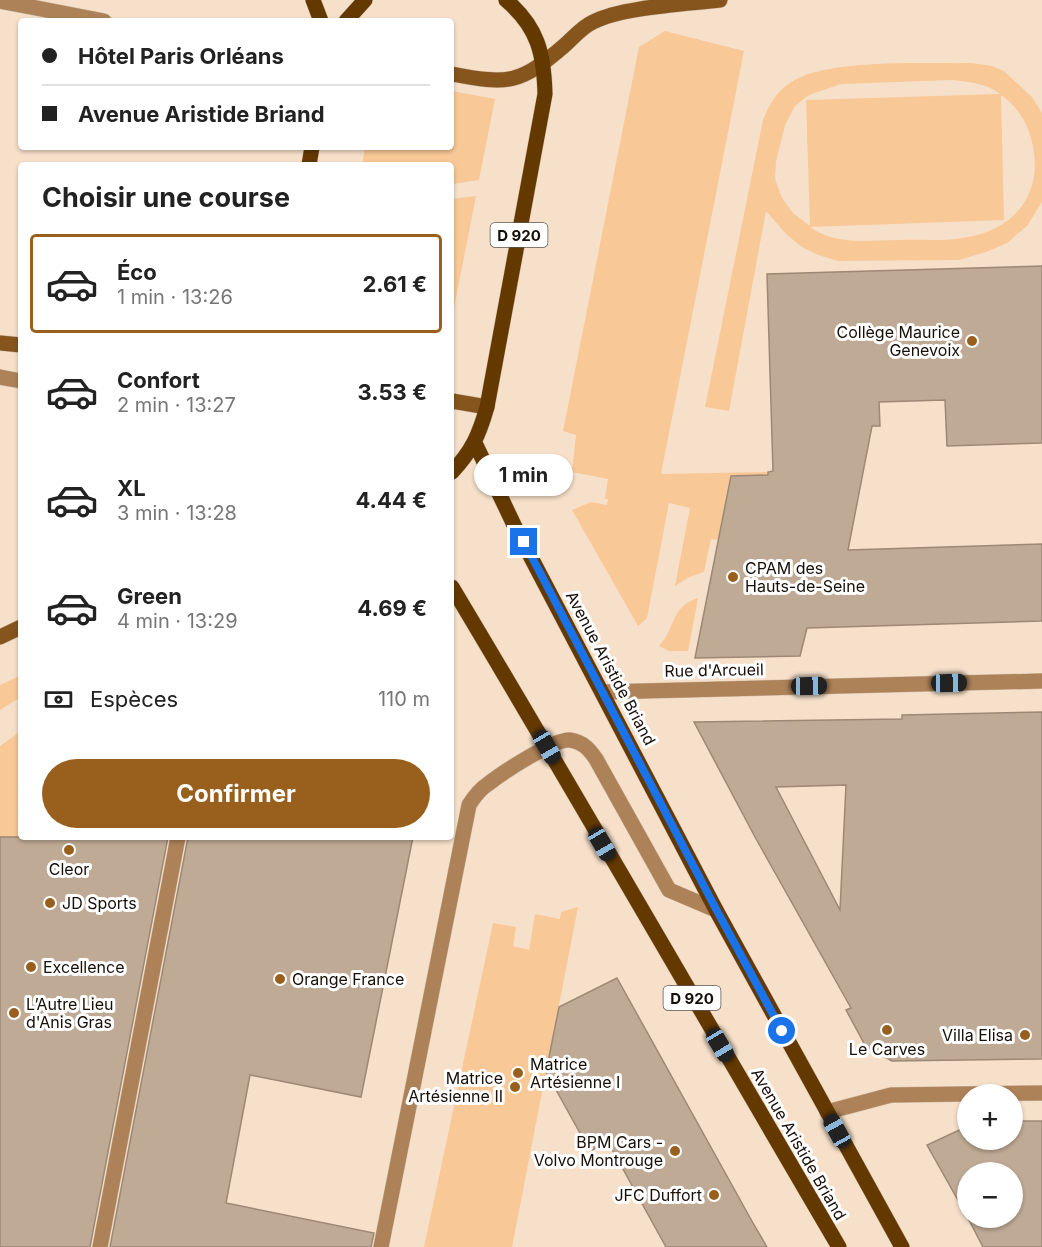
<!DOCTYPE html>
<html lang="fr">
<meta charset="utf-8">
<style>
body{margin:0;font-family:Inter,sans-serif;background:#f6f6f6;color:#222;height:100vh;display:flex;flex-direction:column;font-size:22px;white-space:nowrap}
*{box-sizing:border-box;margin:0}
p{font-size:20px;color:#767676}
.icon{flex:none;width:33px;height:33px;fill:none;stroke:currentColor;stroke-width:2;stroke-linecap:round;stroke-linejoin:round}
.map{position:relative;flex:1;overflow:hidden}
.panel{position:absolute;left:18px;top:162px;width:436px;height:678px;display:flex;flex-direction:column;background:#fff;border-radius:6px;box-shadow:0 2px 4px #0004}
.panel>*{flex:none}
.hud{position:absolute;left:18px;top:18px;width:436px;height:132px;border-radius:6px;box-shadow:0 2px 4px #0004;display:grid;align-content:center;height:132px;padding:0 24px;background:#fff}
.buttons{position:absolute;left:957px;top:1084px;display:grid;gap:12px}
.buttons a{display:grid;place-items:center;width:66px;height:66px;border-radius:50%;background:#fff;box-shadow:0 2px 4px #0004;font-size:30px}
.end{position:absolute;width:27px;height:27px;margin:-14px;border:8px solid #1a73e8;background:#fff;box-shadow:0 0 0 3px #fff}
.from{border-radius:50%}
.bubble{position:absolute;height:42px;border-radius:21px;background:#fff;box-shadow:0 2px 4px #0004;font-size:20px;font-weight:700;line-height:42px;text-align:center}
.car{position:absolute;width:18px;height:36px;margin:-18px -9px;border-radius:8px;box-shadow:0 0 4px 2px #0007;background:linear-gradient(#222 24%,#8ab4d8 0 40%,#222 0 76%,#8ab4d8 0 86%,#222 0)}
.hud b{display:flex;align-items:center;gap:21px;height:57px;font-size:22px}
.hud b+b{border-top:2px solid #e0e0e0}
.hud i{width:15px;height:15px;background:#222}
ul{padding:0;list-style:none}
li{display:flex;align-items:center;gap:18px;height:99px;margin:0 12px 9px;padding:0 12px;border:3px solid transparent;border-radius:6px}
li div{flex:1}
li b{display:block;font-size:22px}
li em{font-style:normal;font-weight:700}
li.on{border-color:#99601d}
li>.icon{width:54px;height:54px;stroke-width:1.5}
h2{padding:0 24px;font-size:27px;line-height:72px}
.pay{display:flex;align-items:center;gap:15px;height:66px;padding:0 24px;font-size:22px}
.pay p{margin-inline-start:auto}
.cta{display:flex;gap:12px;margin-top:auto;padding:12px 24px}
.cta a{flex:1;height:69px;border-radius:36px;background:#99601d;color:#fff;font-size:24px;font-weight:700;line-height:69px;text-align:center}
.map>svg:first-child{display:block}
.green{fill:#f9c897;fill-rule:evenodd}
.building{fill:#bfaa95;stroke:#9d8875;stroke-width:1.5;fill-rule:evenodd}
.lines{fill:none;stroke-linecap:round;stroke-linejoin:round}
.service-casing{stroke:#d2beab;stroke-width:16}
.minor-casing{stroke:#d2beab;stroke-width:16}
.secondary-casing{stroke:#d2beab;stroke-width:16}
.primary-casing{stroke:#d2beab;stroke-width:16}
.service{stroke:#ad8258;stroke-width:15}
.minor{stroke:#ad8258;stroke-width:15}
.secondary{stroke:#86551e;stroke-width:15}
.primary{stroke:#643900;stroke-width:15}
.route{stroke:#1a73e8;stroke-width:8}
.poi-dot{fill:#99601d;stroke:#fff;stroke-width:2}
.labels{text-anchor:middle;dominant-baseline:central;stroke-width:6;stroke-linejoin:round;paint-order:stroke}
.shield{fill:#fff;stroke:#5c5651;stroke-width:1.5}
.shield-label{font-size:15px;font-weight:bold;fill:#160e07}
.poi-label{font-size:16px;fill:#160e07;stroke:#fff;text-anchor:start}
.street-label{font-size:16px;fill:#160e07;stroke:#fff}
</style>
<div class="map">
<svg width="1042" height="1247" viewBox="0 0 1042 1247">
<rect width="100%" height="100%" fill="#f6e0ca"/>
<!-- green -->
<path class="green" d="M665,31L744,51L661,474L768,472V475L731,477L718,540L711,539L704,572L689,577L675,586L690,508L669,503L647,618L638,626L572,510L591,502L607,505L608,499H605L608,479L572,472L576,435L563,431L639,47Z
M972,63L992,66L1004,71L1032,97L1042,113V202L1027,226L1007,243L986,252L959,260L838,261L818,255L802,247L787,235L766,211L729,411L705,407L763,120C769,105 776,92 790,83C824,58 927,64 972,63ZM952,80C970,82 986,83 1000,94L806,100L810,226L793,213L782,198L775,179L776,162L785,125L795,106L809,95L841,84ZM1001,95C1021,109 1031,129 1034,153C1040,198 1012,229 968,237C947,242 921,239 899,240C868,240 836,246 810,227L1004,220Z
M452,91L495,99L479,180L452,184V165H362L365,147H452Z
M476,196L452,318V199Z
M698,598L688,651H669L659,646C676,628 670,607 698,598Z
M21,675V697L0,710V685Z
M21,731V837L0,983V746Z
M578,907L512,1247H424L493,923L516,927L513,946L529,950L535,914L560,919L561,912Z"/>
<!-- building -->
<path class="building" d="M1042,266V443L947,446L945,400L879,402L880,426H872L848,550L1042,544V621L807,628L800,656L695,658L731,476L768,475V472L773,471L767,274Z
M1042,712V1059L892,1061L866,1047L846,1010L851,1008L755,837L694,722L902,719V715ZM846,785L840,910L776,787Z
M0,837H168L90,1247H0Z
M188,837H413L361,1097L250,1075L226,1203L374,1233L371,1247H110Z
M617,978L753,1223L767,1247H666L608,1142L590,1151L546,1072L559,1007Z
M1012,1121H1042V1247H983L968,1218H1012V1173H968V1218L927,1145L968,1126V1140H1012Z"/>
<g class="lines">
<!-- service casing -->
<g class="service-casing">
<path id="service" d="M0,1L104,21
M0,377L21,381
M100,1247L178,837"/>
</g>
<!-- minor casing -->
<g class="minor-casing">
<path id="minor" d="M603,692L1042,681
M827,1112L891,1095L1042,1093
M381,1247L469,805C474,797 480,789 488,784C502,773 555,738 570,740C583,742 589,749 596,759L669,890L716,910"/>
</g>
<!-- secondary casing -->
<g class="secondary-casing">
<path id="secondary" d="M452,74C509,85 520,84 565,45C574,37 582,27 593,22C621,7 687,4 720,0
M0,343L21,345
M452,401L487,407
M0,637L21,627"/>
</g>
<!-- primary casing -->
<g class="primary-casing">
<path id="primary" d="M313,0L321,21
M346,21L365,0
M309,165L312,147
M475,443L515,527L716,910L902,1247
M452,472C472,451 479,435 487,407L545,94C544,54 538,27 506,0
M452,587C583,806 710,1027 839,1247"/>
</g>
<!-- service -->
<use href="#service" class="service"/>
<!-- minor -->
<use href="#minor" class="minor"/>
<!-- secondary -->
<use href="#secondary" class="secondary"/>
<!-- primary -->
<use href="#primary" class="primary"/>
</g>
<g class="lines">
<!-- route -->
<path class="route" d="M524,542L716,909L782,1031"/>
</g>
<!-- markers -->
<g class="poi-dot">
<circle cx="972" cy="341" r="6"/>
<circle cx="733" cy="577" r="6"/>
<circle cx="69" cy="850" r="6"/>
<circle cx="50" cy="903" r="6"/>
<circle cx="31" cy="967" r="6"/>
<circle cx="280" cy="979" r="6"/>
<circle cx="14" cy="1013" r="6"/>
<circle cx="887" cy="1030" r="6"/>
<circle cx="1025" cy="1035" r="6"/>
<circle cx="518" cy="1073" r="6"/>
<circle cx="515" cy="1087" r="6"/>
<circle cx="675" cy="1151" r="6"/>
<circle cx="714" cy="1195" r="6"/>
</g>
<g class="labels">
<!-- shield labels -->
<g class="shield">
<rect x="490.5" y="223" width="57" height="24" rx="4.5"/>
<rect x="663.5" y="986" width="57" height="24" rx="4.5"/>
</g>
<g class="shield-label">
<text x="519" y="235">D 920</text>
<text x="692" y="998">D 920</text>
</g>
<!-- poi labels -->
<g class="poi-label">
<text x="960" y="332" text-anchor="end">Collège Maurice<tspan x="960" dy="18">Genevoix</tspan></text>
<text x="745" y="568">CPAM des<tspan x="745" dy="18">Hauts-de-Seine</tspan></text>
<text x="69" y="869" text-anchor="middle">Cleor</text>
<text x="62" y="903">JD Sports</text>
<text x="43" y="967">Excellence</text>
<text x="292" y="979">Orange France</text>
<text x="26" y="1004">L’Autre Lieu<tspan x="26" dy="18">d'Anis Gras</tspan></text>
<text x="1013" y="1035" text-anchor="end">Villa Elisa</text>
<text x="887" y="1049" text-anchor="middle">Le Carves</text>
<text x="530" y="1064">Matrice<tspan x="530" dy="18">Artésienne I</tspan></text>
<text x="503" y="1078" text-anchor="end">Matrice<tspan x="503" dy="18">Artésienne II</tspan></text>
<text x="663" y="1142" text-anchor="end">BPM Cars -<tspan x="663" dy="18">Volvo Montrouge</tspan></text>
<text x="702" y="1195" text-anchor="end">JFC Duffort</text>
</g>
<!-- street labels -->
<g class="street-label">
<text transform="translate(611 668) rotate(62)">Avenue Aristide Briand</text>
<text transform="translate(714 670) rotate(-1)">Rue d'Arcueil</text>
<text transform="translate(799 1144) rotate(60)">Avenue Aristide Briand</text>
</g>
</g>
</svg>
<div class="buttons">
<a>+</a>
<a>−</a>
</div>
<i class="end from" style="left:782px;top:1031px"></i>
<i class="end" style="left:524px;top:542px"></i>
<div class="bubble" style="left:474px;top:454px;width:99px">1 min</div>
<i class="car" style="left:949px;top:683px;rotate:89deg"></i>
<i class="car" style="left:809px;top:686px;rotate:89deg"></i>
<i class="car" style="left:547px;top:747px;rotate:150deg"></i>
<i class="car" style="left:602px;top:844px;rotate:150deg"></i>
<i class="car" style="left:720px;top:1045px;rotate:149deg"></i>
<i class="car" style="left:837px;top:1131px;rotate:331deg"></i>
<div class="hud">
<b><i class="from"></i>Hôtel Paris Orléans</b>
<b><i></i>Avenue Aristide Briand</b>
</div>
<section class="panel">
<h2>Choisir une course</h2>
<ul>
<li class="on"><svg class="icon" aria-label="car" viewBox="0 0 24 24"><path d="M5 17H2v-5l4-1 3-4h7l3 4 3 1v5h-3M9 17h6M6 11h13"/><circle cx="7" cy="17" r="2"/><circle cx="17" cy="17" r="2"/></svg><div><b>Éco</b><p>1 min · 13:26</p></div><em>2.61 €</em></li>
<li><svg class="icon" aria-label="car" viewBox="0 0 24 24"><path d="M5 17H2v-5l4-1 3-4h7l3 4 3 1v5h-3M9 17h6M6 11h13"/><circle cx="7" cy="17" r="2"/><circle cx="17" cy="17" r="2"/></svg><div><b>Confort</b><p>2 min · 13:27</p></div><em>3.53 €</em></li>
<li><svg class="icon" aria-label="car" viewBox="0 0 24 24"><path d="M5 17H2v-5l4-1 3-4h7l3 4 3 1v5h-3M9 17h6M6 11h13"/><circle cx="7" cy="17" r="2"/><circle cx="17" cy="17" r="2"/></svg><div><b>XL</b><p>3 min · 13:28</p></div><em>4.44 €</em></li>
<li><svg class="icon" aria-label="car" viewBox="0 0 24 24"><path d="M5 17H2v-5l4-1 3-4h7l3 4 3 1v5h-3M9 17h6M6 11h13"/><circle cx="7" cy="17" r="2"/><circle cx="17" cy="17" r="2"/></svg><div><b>Green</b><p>4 min · 13:29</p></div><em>4.69 €</em></li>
</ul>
<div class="pay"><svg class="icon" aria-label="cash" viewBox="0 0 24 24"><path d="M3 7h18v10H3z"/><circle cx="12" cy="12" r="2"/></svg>Espèces<p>110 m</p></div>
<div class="cta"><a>Confirmer</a></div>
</section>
</div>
